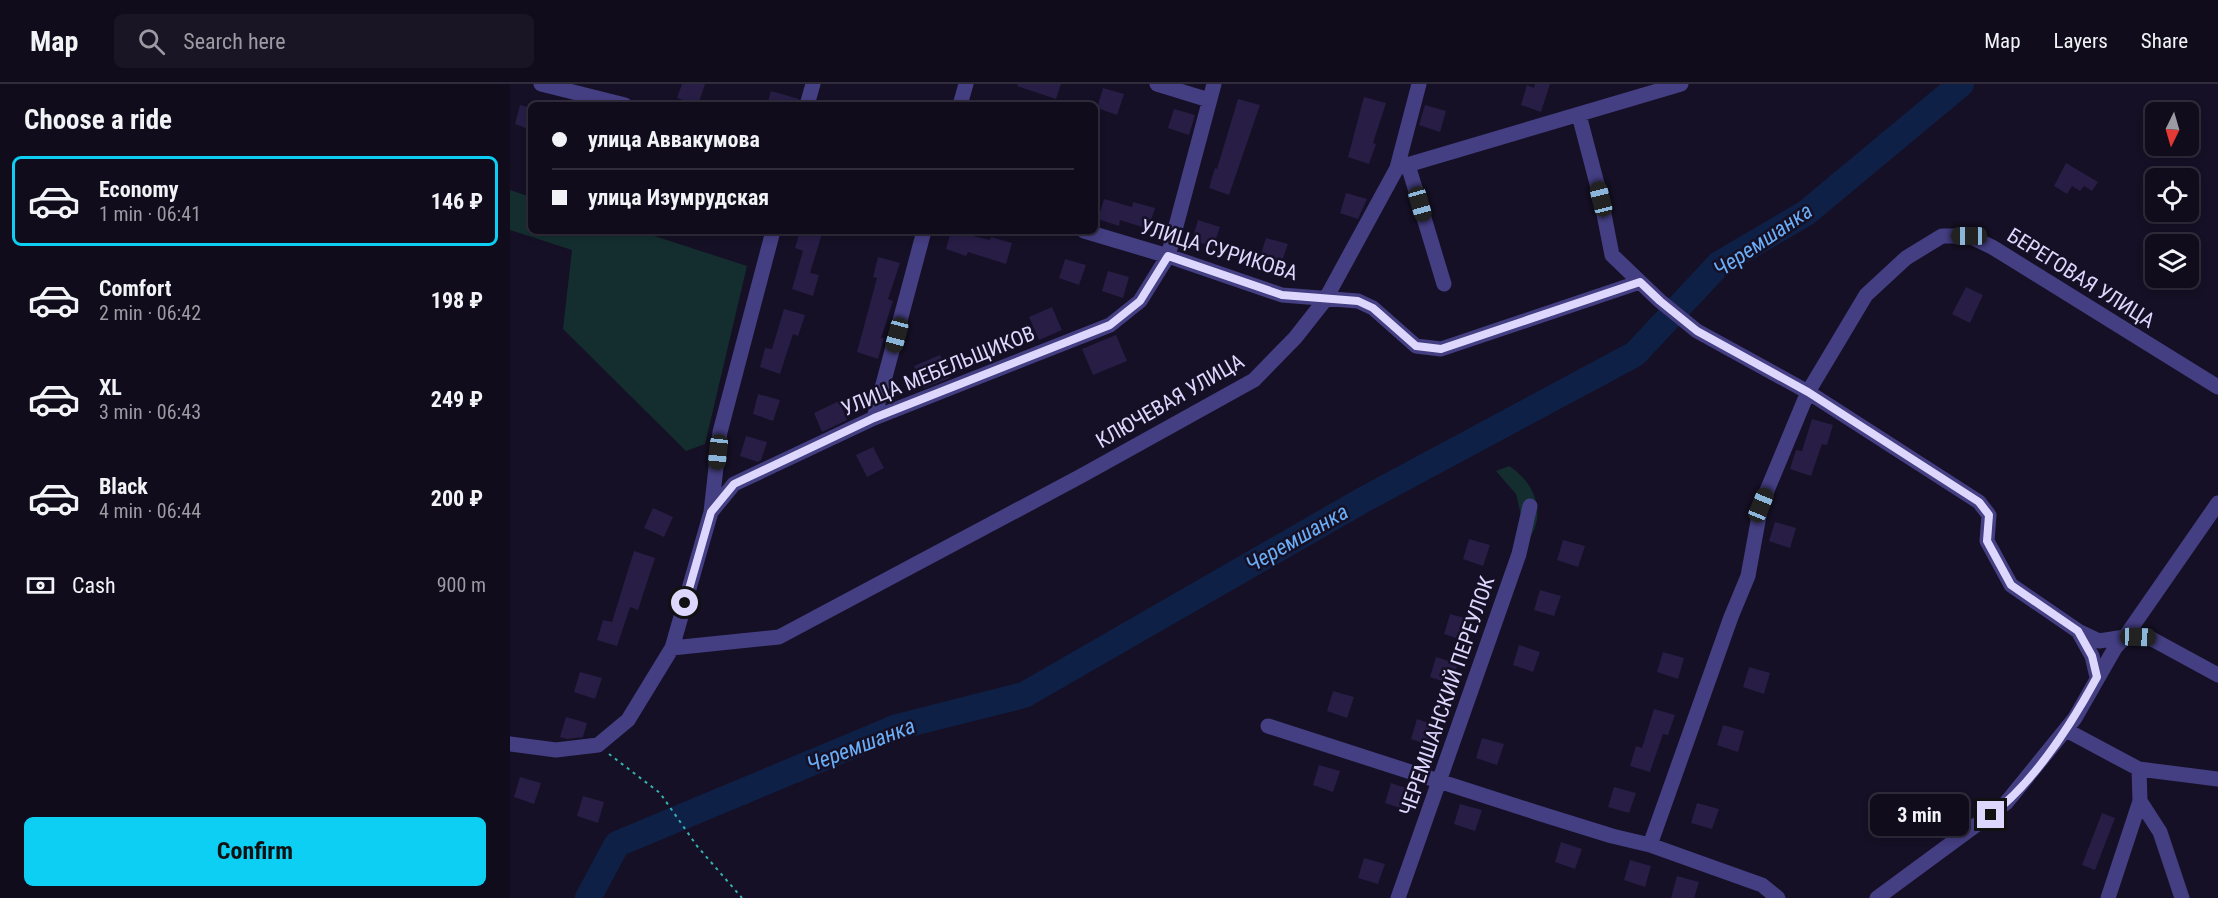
<!DOCTYPE html>
<meta charset="utf-8">
<style>
body{margin:0;font-family:"Roboto Condensed",sans-serif;background:#191525;color:#f1f3f6;height:100vh;display:flex;flex-direction:column;font-size:22px;white-space:nowrap}
*{box-sizing:border-box;margin:0}
p{font-size:20px;color:#9c9ba3}
.icon{flex:none;width:33px;height:33px;fill:none;stroke:currentColor;stroke-width:2;stroke-linecap:round;stroke-linejoin:round}
.map{position:relative;flex:1;overflow:hidden}
.drawer{display:flex;flex-direction:column;background:#100c1c;width:510px}
.drawer>*{flex:none}
.top-card{position:absolute;left:18px;top:18px;width:570px;height:132px;border-radius:9px;box-shadow:0 3px 9px #0003,0 0 0 2px #302c3b;display:grid;align-content:center;height:132px;padding:0 24px;background:#100c1c}
.needle{width:39px;rotate:185deg}
.tools{position:absolute;left:1635px;top:18px;display:grid;gap:12px}
.tools a{display:grid;place-items:center;width:54px;height:54px;border-radius:9px;background:#100c1c;box-shadow:0 3px 9px #0003,0 0 0 2px #302c3b;font-size:30px}
.end{position:absolute;width:27px;height:27px;margin:-14px;border:8px solid #ddd7fd;background:#111;box-shadow:0 0 0 3px #111}
.from{border-radius:50%}
.bubble{position:absolute;height:42px;border-radius:9px;background:#100c1c;box-shadow:0 3px 9px #0003,0 0 0 2px #302c3b;font-size:20px;font-weight:700;line-height:42px;text-align:center}
.car{position:absolute;width:18px;height:36px;margin:-18px -9px;border-radius:8px;box-shadow:0 0 4px 2px #0007;background:linear-gradient(#222 24%,#8ab4d8 0 40%,#222 0 76%,#8ab4d8 0 86%,#222 0)}
.top-card b{display:flex;align-items:center;gap:21px;height:57px;font-size:22px}
.top-card b+b{border-top:2px solid #302c3b}
.top-card i{width:15px;height:15px;background:#f1f3f6}
ul{padding:0;list-style:none}
li{display:flex;align-items:center;gap:18px;height:90px;margin:0 12px 9px;padding:0 12px;border:3px solid transparent;border-radius:9px}
li div{flex:1}
li b{display:block;font-size:22px}
li em{font-style:normal;font-weight:700}
li.current{border-color:#0dcff3}
li>.icon{width:54px;height:54px;stroke-width:1.5}
h2{padding:0 24px;font-size:27px;line-height:72px}
.pay{display:flex;align-items:center;gap:15px;height:66px;padding:0 24px;font-size:22px}
.pay p{margin-inline-start:auto}
.button{display:flex;gap:12px;margin-top:auto;padding:12px 24px}
.button a{flex:1;height:69px;border-radius:9px;background:#0dcff3;color:#111;font-size:24px;font-weight:700;line-height:69px;text-align:center}
header{display:flex;align-items:center;gap:36px;box-sizing:border-box;height:84px;padding:0 30px;background:#100c1c;border-bottom:2px solid #302c3b}
header strong{font-size:28px}
nav{display:flex;gap:33px;margin-inline-start:auto;font-size:21px}
.search{width:420px;height:54px;background:#191525;display:flex;align-items:center;gap:15px;box-sizing:border-box;padding:0 21px;border-radius:9px;color:#9c9ba3;font-size:22px}
main{display:flex;flex:1;min-height:0}
.map>svg:first-child{display:block}
.green{fill:#142e2f}
.lines{fill:none;stroke-linecap:round;stroke-linejoin:round}
.river{stroke:#0f2046;stroke-width:26}
.building{fill:#281d45}
.path{stroke:#36b2b1;stroke-width:2;stroke-dasharray:3 4.5;stroke-linecap:butt}
.minor{stroke:#443e82;stroke-width:15}
.route{stroke:#ddd7fd;stroke-width:8}
.labels{text-anchor:middle;dominant-baseline:central;stroke-width:5;stroke-linejoin:round;paint-order:stroke}
.street-label{font-size:21px;fill:#ddd7fd;stroke:#151025}
.water-label{font-size:22px;font-style:italic;fill:#6aaef7;stroke:#151025}
</style>
<header>
<strong>Map</strong>
<div class="search"><svg class="icon" aria-label="search" viewBox="0 0 24 24"><circle cx="10" cy="10" r="6"/><path d="M15 15l6 6"/></svg>Search here</div>
<nav><a>Map</a><a>Layers</a><a>Share</a></nav>
</header>
<main>
<section class="drawer">
<h2>Choose a ride</h2>
<ul>
<li class="current"><svg class="icon" aria-label="car" viewBox="0 0 24 24"><path d="M5 17H2v-5l4-1 3-4h7l3 4 3 1v5h-3M9 17h6M6 11h13"/><circle cx="7" cy="17" r="2"/><circle cx="17" cy="17" r="2"/></svg><div><b>Economy</b><p>1 min · 06:41</p></div><em>146 ₽</em></li>
<li><svg class="icon" aria-label="car" viewBox="0 0 24 24"><path d="M5 17H2v-5l4-1 3-4h7l3 4 3 1v5h-3M9 17h6M6 11h13"/><circle cx="7" cy="17" r="2"/><circle cx="17" cy="17" r="2"/></svg><div><b>Comfort</b><p>2 min · 06:42</p></div><em>198 ₽</em></li>
<li><svg class="icon" aria-label="car" viewBox="0 0 24 24"><path d="M5 17H2v-5l4-1 3-4h7l3 4 3 1v5h-3M9 17h6M6 11h13"/><circle cx="7" cy="17" r="2"/><circle cx="17" cy="17" r="2"/></svg><div><b>XL</b><p>3 min · 06:43</p></div><em>249 ₽</em></li>
<li><svg class="icon" aria-label="car" viewBox="0 0 24 24"><path d="M5 17H2v-5l4-1 3-4h7l3 4 3 1v5h-3M9 17h6M6 11h13"/><circle cx="7" cy="17" r="2"/><circle cx="17" cy="17" r="2"/></svg><div><b>Black</b><p>4 min · 06:44</p></div><em>200 ₽</em></li>
</ul>
<div class="pay"><svg class="icon" aria-label="cash" viewBox="0 0 24 24"><path d="M3 7h18v10H3z"/><circle cx="12" cy="12" r="2"/></svg>Cash<p>900 m</p></div>
<div class="button"><a>Confirm</a></div>
</section>
<div class="map">
<svg width="1708" height="814" viewBox="0 0 1708 814">
<rect width="100%" height="100%" fill="#151025"/>
<!-- green -->
<path class="green" d="M0,106L21,113V147H129L237,182L195,360L176,367L53,245L62,166L0,146Z
M999,382C1025,398 1038,432 1017,457L1006,410L986,387Z"/>
<g class="lines">
<!-- river -->
<path class="river" d="M78,814L107,760L387,643L514,611L853,416L1125,270L1209,180L1296,129L1451,0"/>
</g>
<!-- building -->
<path class="building" d="M172,0H195L188,21L167,14Z
M508,0H551L546,15L507,2Z
M1025,0H1040L1031,28L1011,21L1017,1L1024,4Z
M593,4L614,10L607,31L587,24Z
M261,7L289,15L288,21H257Z
M854,13L876,19L863,59L866,60L859,80L838,73Z
M728,15L750,21L719,111L699,104L705,84L707,85Z
M10,21L21,24V46L5,40Z
M915,21L936,27L930,48L909,41Z
M664,25L685,31L679,51L658,44Z
M1556,79L1588,98L1582,107L1574,102L1570,107L1562,102L1557,110L1544,102Z
M836,109L857,115L848,135L830,129Z
M594,115L622,123L623,118L645,124L638,145L610,136L609,142L588,135Z
M688,136L710,143L703,163L682,156Z
M290,147H302L312,150L300,189L309,191L303,212L282,205L293,167L285,164Z
M441,147L480,156L481,153L502,159L496,180L458,168L456,172L436,165Z
M756,154L778,160L771,180L750,173Z
M368,173L390,179L378,215L383,217L371,254H374L368,275L347,268L367,194L363,193Z
M555,175L576,181L569,201L549,194Z
M598,187L619,193L613,214L592,207Z
M1456,203L1473,211L1460,239L1442,230Z
M542,223L552,246L529,256L519,233Z
M274,225L295,231L288,252L283,250L270,290L250,283L255,264L262,265Z
M606,251L617,277L583,291L572,265Z
M430,271L440,294L414,304L404,282Z
M248,310L270,316L263,337L243,330Z
M329,317L337,336L312,348L304,329Z
M1302,335L1323,341L1317,361L1312,360L1301,392L1280,385L1286,366L1292,367Z
M236,352L257,358L251,376L248,378L230,372Z
M363,363L374,384L357,393L346,371Z
M143,424L163,433L154,453L134,444Z
M1265,438L1286,444L1280,464L1259,457Z
M959,455L980,461L973,482L953,475Z
M1053,456L1075,462L1068,483L1047,476Z
M124,467L145,474L128,526L120,523L107,562L87,556L93,536L102,538Z
M1030,506L1051,512L1044,532L1024,526Z
M940,530L962,536L955,557L934,550Z
M1009,561L1030,568L1023,588L1003,581Z
M1153,568L1174,574L1168,595L1147,588Z
M926,573L948,580L941,600L920,593Z
M1239,583L1260,589L1254,610L1233,603Z
M70,588L92,594L85,615L64,608Z
M823,607L844,613L837,634L817,627Z
M1144,625L1165,631L1158,651L1153,650L1140,688L1120,682L1126,662L1132,664Z
M56,633L77,639L73,653L57,655L50,653Z
M907,635L928,642L921,662L901,655Z
M1213,641L1234,647L1228,668L1207,661Z
M972,654L994,660L987,681L966,674Z
M809,681L830,687L823,708L803,701Z
M10,693L31,699L24,720L4,713Z
M881,699L902,706L896,726L875,719Z
M1104,703L1126,709L1119,729L1098,723Z
M73,712L94,718L88,739L67,732Z
M1187,719L1209,725L1202,745L1181,739Z
M950,720L972,726L965,747L944,740Z
M1592,729L1605,734L1585,786L1572,781Z
M1051,758L1072,765L1065,785L1045,778Z
M854,774L875,780L868,800L848,794Z
M1120,776L1141,782L1135,803L1114,796Z
M1167,792L1189,798L1184,814H1161Z"/>
<g class="lines">
<!-- path -->
<path class="path" d="M99,670L150,709L187,762L232,814"/>
<!-- minor -->
<path class="minor" d="M31,0L115,21
M647,0L699,16
M297,21L303,0
M450,21L456,0
M1069,31L1091,115L1102,171L1130,198L1150,217L1187,247L1298,308L1469,418L1479,431L1477,457L1501,501L1568,547L1589,557L1615,553L1640,554L1708,591
M898,81L934,200
M887,84L909,0
M574,147L658,172L772,211L848,217L863,224L906,262L931,265L1130,198
M364,334L414,147
M201,428L224,400L364,334L600,241L630,217L658,172L704,0
M1568,547L1582,572L1587,593
M162,564L269,553L571,392L744,296L785,254L815,216L887,84L1171,0
M758,642L1028,729L1102,752L1140,761L1252,801L1268,814
M1556,646L1629,685L1708,695
M0,660L46,666L88,661L118,636L162,564L201,428L210,348L263,147
M1629,685L1630,717L1650,748L1672,814
M1140,761L1221,533L1238,492L1251,421L1298,308L1356,211L1396,174L1432,152H1459L1482,163L1708,303
M888,814L1009,470L1020,422
M1367,814L1496,719L1565,634L1605,564L1615,553L1708,419
M1598,814L1630,717"/>
</g>
<g class="lines">
<!-- route -->
<path class="route" d="M175,519L201,428L224,400L364,334L600,241L630,217L658,172L772,211L848,217L863,224L906,262L931,265L1130,198L1150,217L1187,247L1298,308L1469,418L1479,431L1477,457L1501,501L1568,547L1582,572L1587,593C1561,641 1525,697 1481,731"/>
</g>
<g class="labels">
<!-- street labels -->
<g class="street-label">
<text transform="translate(709 166) rotate(17)">УЛИЦА СУРИКОВА</text>
<text transform="translate(1571 194) rotate(32)">БЕРЕГОВАЯ УЛИЦА</text>
<text transform="translate(428 287) rotate(-22)">УЛИЦА МЕБЕЛЬЩИКОВ</text>
<text transform="translate(660 317) rotate(-30)">КЛЮЧЕВАЯ УЛИЦА</text>
<text transform="translate(937 612) rotate(-71)">ЧЕРЕМШАНСКИЙ ПЕРЕУЛОК</text>
</g>
<!-- water labels -->
<g class="water-label">
<text transform="translate(1253 156) rotate(-34)">Черемшанка</text>
<text transform="translate(787 454) rotate(-30)">Черемшанка</text>
<text transform="translate(351 661) rotate(-21)">Черемшанка</text>
</g>
</g>
</svg>
<div class="tools">
<a><svg class="needle" viewBox="-14 -14 28 28"><path d="M0-13l5 13h-10z" fill="#e53935"/><path d="M0 13l5-13h-10z" fill="#9c9ba3"/></svg></a>
<a><svg class="icon" aria-label="locate" viewBox="0 0 24 24"><circle cx="12" cy="12" r="6"/><path d="M12 2v4M12 18v4M2 12h4M18 12h4"/></svg></a>
<a><svg class="icon" aria-label="layers" viewBox="0 0 24 24"><path d="M12 4l9 5-9 5-9-5zM3 14l9 5 9-5"/></svg></a>
</div>
<i class="end from" style="left:175px;top:519px"></i>
<i class="end" style="left:1481px;top:731px"></i>
<div class="bubble" style="left:1360px;top:710px;width:99px">3 min</div>
<i class="car" style="left:1091px;top:115px;rotate:346deg"></i>
<i class="car" style="left:910px;top:120px;rotate:164deg"></i>
<i class="car" style="left:1459px;top:152px;rotate:270deg"></i>
<i class="car" style="left:387px;top:251px;rotate:195deg"></i>
<i class="car" style="left:208px;top:368px;rotate:186deg"></i>
<i class="car" style="left:1251px;top:421px;rotate:22deg"></i>
<i class="car" style="left:1628px;top:553px;rotate:92deg"></i>
<div class="top-card">
<b><i class="from"></i>улица Аввакумова</b>
<b><i></i>улица Изумрудская</b>
</div>
</div>
</main>
